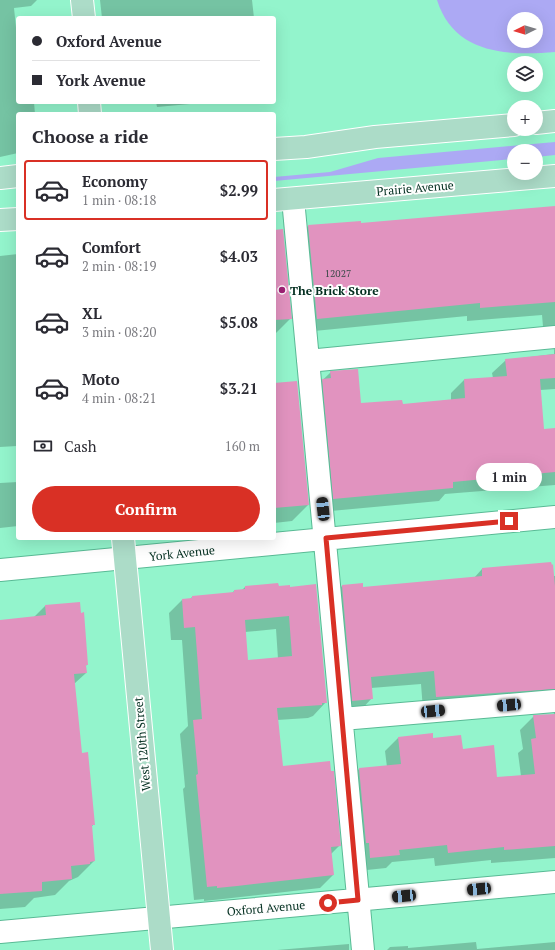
<!DOCTYPE html>
<meta charset="utf-8">
<style>
body{margin:0;font-family:"PT Serif",serif;background:#f2f2f3;color:#2b2b33;height:100vh;display:flex;flex-direction:column;font-size:15px;white-space:nowrap}
*{box-sizing:border-box;margin:0}
p{font-size:13px;color:#7c7c81}
.icon{flex:none;width:22px;height:22px;fill:none;stroke:currentColor;stroke-width:2;stroke-linecap:round;stroke-linejoin:round}
.map{position:relative;flex:1;overflow:hidden}
.side{position:absolute;left:16px;top:112px;width:260px;height:428px;display:flex;flex-direction:column;background:#fff;border-radius:4px;box-shadow:0 4px 16px #0002}
.side>*{flex:none}
.top-card{position:absolute;left:16px;top:16px;width:260px;height:88px;border-radius:4px;box-shadow:0 4px 16px #0002;display:grid;align-content:center;height:88px;padding:0 16px;background:#fff}
.needle{width:26px;rotate:265deg}
.controls{position:absolute;left:507px;top:12px;display:grid;gap:8px}
.controls a{display:grid;place-items:center;width:36px;height:36px;border-radius:50%;background:#fff;box-shadow:0 4px 16px #0002;font-size:20px}
.end{position:absolute;width:18px;height:18px;margin:-9px;border:5px solid #d93025;background:#fff;box-shadow:0 0 0 2px #fff}
.from{border-radius:50%}
.bubble{position:absolute;height:28px;border-radius:14px;background:#fff;box-shadow:0 4px 16px #0002;font-size:13px;font-weight:800;line-height:28px;text-align:center}
.car{position:absolute;width:12px;height:24px;margin:-12px -6px;border-radius:5px;box-shadow:0 0 3px 1px #0007;background:linear-gradient(#222 24%,#8ab4d8 0 40%,#222 0 76%,#8ab4d8 0 86%,#222 0)}
.top-card b{display:flex;align-items:center;gap:14px;height:38px;font-size:15px}
.top-card b+b{border-top:1px solid #e1e1e2}
.top-card i{width:10px;height:10px;background:#2b2b33}
ul{padding:0;list-style:none}
li{display:flex;align-items:center;gap:12px;height:60px;margin:0 8px 6px;padding:0 8px;border:2px solid transparent;border-radius:4px}
li div{flex:1}
li b{display:block;font-size:15px}
li em{font-style:normal;font-weight:800}
li.active{border-color:#d93025}
li>.icon{width:36px;height:36px;stroke-width:1.5}
h2{padding:0 16px;font-size:18px;line-height:48px}
.pay{display:flex;align-items:center;gap:10px;height:44px;padding:0 16px;font-size:15px}
.pay p{margin-inline-start:auto}
.primary-button{display:flex;gap:8px;margin-top:auto;padding:8px 16px}
.primary-button a{flex:1;height:46px;border-radius:24px;background:#d93025;color:#fff;font-size:16px;font-weight:800;line-height:46px;text-align:center}
.map>svg:first-child{display:block}
.green{fill:#aca9f4;fill-rule:evenodd}
.shadow{fill:#0003;fill-rule:evenodd}
.building{fill:#e193bf;fill-rule:evenodd}
.lines{fill:none;stroke-linecap:round;stroke-linejoin:round}
.minor-casing{stroke:#59ba95;stroke-width:24}
.major-casing{stroke:#fff;stroke-width:24}
.minor{stroke:#fff;stroke-width:22}
.major{stroke:#acdcc8;stroke-width:22}
.route{stroke:#d93025;stroke-width:5}
.poi-dot{fill:#9f2175;stroke:#fefefe;stroke-width:1.5}
.labels{text-anchor:middle;dominant-baseline:central;stroke-width:4;stroke-linejoin:round;paint-order:stroke}
.number-label{font-size:10px;fill:#3a4848}
.street-label{font-size:12px;fill:#032f20;stroke:#fefefe}
.poi-label{font-size:12px;font-weight:bold;fill:#032f20;stroke:#fefefe;text-anchor:start}
</style>
<div class="map">
<svg width="555" height="950" viewBox="0 0 555 950">
<rect width="100%" height="100%" fill="#93f4cc"/>
<!-- green -->
<path class="green" d="M437,0H555V52C507,56 454,54 437,0ZM514,19H536V41H514Z
M555,142V155L536,157V151H514V159L274,181V177L330,172L378,158Z"/>
<!-- shadow -->
<path class="shadow" d="M0,0H37L31,6L14,8L17,37H18V102H34L35,114H18V153L0,157Z
M100,0H252L254,18H102Z
M156,102H212L157,107Z
M555,207V389L540,390L543,430L555,429V485L445,494L439,501L320,512L309,393L331,372L360,404L402,405L451,400V393L464,380L493,378L492,373L506,360L554,354V350L552,343L544,338L542,315L467,321V316L304,332L295,240L308,226L360,224Z
M274,231L291,318L274,335Z
M18,254V456L17,446L0,447V256Z
M274,384L308,505L292,521L274,523Z
M18,482V526L0,528V483Z
M482,569L555,576V858L491,863V860L435,866L434,858L392,862L386,868L357,871L346,783L359,769L387,767L385,751L399,737L432,739L462,750L496,778L521,776L518,753L523,749L520,730L534,716L554,715V714L552,707L423,710L421,684L371,688L372,698L359,712L339,714L329,599L342,586L362,584V588L474,578Z
M277,584L326,702L313,716L308,718L277,720L282,767L340,845L331,854L333,875L320,888L223,899L204,901V899L194,900L183,789L185,787L180,734L188,726L182,640H171L169,613L182,600L190,599L192,597L232,593L234,591L242,590L245,587ZM276,629L278,659L247,661L245,632Z
M79,603L87,664L86,666V673L74,684L81,754L94,824L91,827L94,861L78,877L69,881L55,895L34,898L25,907L0,909V621L33,618L45,606Z
M476,942L477,949L555,942V950H387L390,947L408,946V948Z
M349,944V950H277Z"/>
<!-- building -->
<path class="building" d="M555,206V302L480,308V303L317,319L308,225L361,221V223Z
M283,229L292,319L274,320V230Z
M555,354V378L540,379L544,429L555,428V472L453,482V488L333,499L322,379L331,378L330,371L358,369L361,403L402,400L403,404L465,398L464,379L507,376L505,359Z
M297,381L309,505L274,508V383Z
M551,562L552,565L553,564L555,586V689L436,697L434,671L371,677L373,699L352,701L342,585L363,583V587L482,576V568Z
M278,583L279,586L290,585V587L316,584L327,703H322V705L277,708L283,766L330,761L331,771H334L341,846L331,847L334,875L237,886L217,888V886L207,887L196,775L198,774L193,720L202,719L195,627L184,628L182,599L192,598V596L234,592V590L245,589V586ZM289,616L292,656L248,660L245,620Z
M80,602L81,613L84,612L88,665H86L87,673L74,674L82,753L88,752L95,825H92L95,861L90,862V864L71,866L72,879L42,882V891L0,894V620L46,615L45,605Z
M555,714V846L504,850V847L448,853L447,845L399,850L400,855L370,858L369,843H366L359,768L401,764L398,737L433,733V738L461,735L463,749L494,745L497,777L535,774L531,739L536,738L533,715Z"/>
<g class="lines">
<!-- minor casing -->
<g class="minor-casing">
<path id="minor" d="M293,199L363,950
M308,361L555,337
M0,570L555,517
M342,719L555,701
M0,932L555,882"/>
</g>
<!-- major casing -->
<g class="major-casing">
<path id="major" d="M82,0L84,18
M89,102L90,114
M536,123L555,121
M274,149L306,147L375,137L514,125
M0,178L18,176
M274,200L555,176
M0,220L18,219
M123,538L162,950"/>
</g>
<!-- minor -->
<use href="#minor" class="minor"/>
<!-- major -->
<use href="#major" class="major"/>
</g>
<g class="lines">
<!-- route -->
<path class="route" d="M328,903L358,900L326,538L509,521"/>
</g>
<!-- markers -->
<circle class="poi-dot" cx="282" cy="290" r="4"/>
<g class="labels">
<!-- number labels -->
<g class="number-label">
<text x="338" y="273">12027</text>
</g>
<!-- street labels -->
<g class="street-label">
<text transform="translate(415 188) rotate(-5)">Prairie Avenue</text>
<text transform="translate(182 553) rotate(-6)">York Avenue</text>
<text transform="translate(142 744) rotate(-95)">West 120th Street</text>
<text transform="translate(266 908) rotate(-5)">Oxford Avenue</text>
</g>
<!-- poi labels -->
<g class="poi-label">
<text x="290" y="290">The Brick Store</text>
</g>
</g>
</svg>
<div class="controls">
<a><svg class="needle" viewBox="-14 -14 28 28"><path d="M0-13l5 13h-10z" fill="#e53935"/><path d="M0 13l5-13h-10z" fill="#7c7c81"/></svg></a>
<a><svg class="icon" aria-label="layers" viewBox="0 0 24 24"><path d="M12 4l9 5-9 5-9-5zM3 14l9 5 9-5"/></svg></a>
<a>+</a>
<a>−</a>
</div>
<i class="end from" style="left:328px;top:903px"></i>
<i class="end" style="left:509px;top:521px"></i>
<div class="bubble" style="left:476px;top:463px;width:66px">1 min</div>
<i class="car" style="left:323px;top:509px;rotate:354deg"></i>
<i class="car" style="left:509px;top:705px;rotate:265deg"></i>
<i class="car" style="left:433px;top:711px;rotate:85deg"></i>
<i class="car" style="left:479px;top:889px;rotate:265deg"></i>
<i class="car" style="left:404px;top:896px;rotate:265deg"></i>
<div class="top-card">
<b><i class="from"></i>Oxford Avenue</b>
<b><i></i>York Avenue</b>
</div>
<section class="side">
<h2>Choose a ride</h2>
<ul>
<li class="active"><svg class="icon" aria-label="car" viewBox="0 0 24 24"><path d="M5 17H2v-5l4-1 3-4h7l3 4 3 1v5h-3M9 17h6M6 11h13"/><circle cx="7" cy="17" r="2"/><circle cx="17" cy="17" r="2"/></svg><div><b>Economy</b><p>1 min · 08:18</p></div><em>$2.99</em></li>
<li><svg class="icon" aria-label="car" viewBox="0 0 24 24"><path d="M5 17H2v-5l4-1 3-4h7l3 4 3 1v5h-3M9 17h6M6 11h13"/><circle cx="7" cy="17" r="2"/><circle cx="17" cy="17" r="2"/></svg><div><b>Comfort</b><p>2 min · 08:19</p></div><em>$4.03</em></li>
<li><svg class="icon" aria-label="car" viewBox="0 0 24 24"><path d="M5 17H2v-5l4-1 3-4h7l3 4 3 1v5h-3M9 17h6M6 11h13"/><circle cx="7" cy="17" r="2"/><circle cx="17" cy="17" r="2"/></svg><div><b>XL</b><p>3 min · 08:20</p></div><em>$5.08</em></li>
<li><svg class="icon" aria-label="car" viewBox="0 0 24 24"><path d="M5 17H2v-5l4-1 3-4h7l3 4 3 1v5h-3M9 17h6M6 11h13"/><circle cx="7" cy="17" r="2"/><circle cx="17" cy="17" r="2"/></svg><div><b>Moto</b><p>4 min · 08:21</p></div><em>$3.21</em></li>
</ul>
<div class="pay"><svg class="icon" aria-label="cash" viewBox="0 0 24 24"><path d="M3 7h18v10H3z"/><circle cx="12" cy="12" r="2"/></svg>Cash<p>160 m</p></div>
<div class="primary-button"><a>Confirm</a></div>
</section>
</div>
